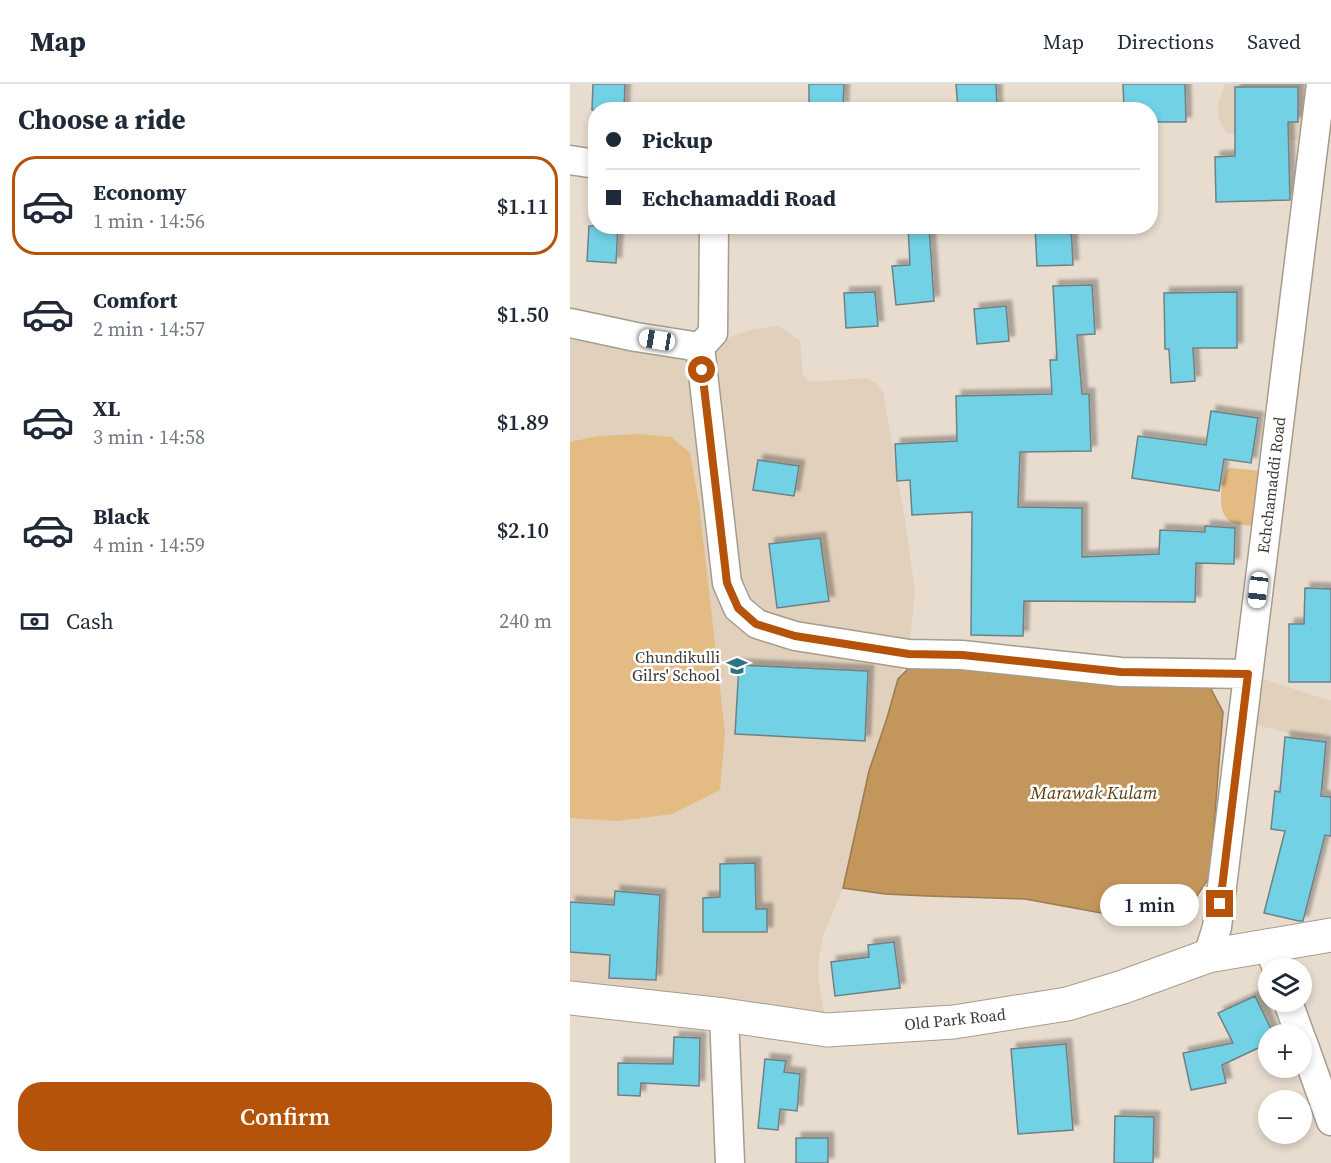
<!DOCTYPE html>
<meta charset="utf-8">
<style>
body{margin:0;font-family:"Source Serif 4",serif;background:#f6f6f7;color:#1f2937;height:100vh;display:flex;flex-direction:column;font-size:22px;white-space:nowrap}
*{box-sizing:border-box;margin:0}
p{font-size:20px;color:#747a83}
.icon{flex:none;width:33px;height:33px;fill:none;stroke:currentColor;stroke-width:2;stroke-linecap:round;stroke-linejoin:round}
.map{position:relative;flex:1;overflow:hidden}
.details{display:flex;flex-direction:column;background:#fff;width:570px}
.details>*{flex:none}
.guide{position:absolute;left:18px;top:18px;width:570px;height:132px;border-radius:24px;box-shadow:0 3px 9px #0003;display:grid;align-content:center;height:132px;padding:0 18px;background:#fff}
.tools{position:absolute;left:688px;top:874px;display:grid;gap:12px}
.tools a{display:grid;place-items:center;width:54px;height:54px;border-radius:50%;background:#fff;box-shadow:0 3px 9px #0003;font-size:30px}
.end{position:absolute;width:27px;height:27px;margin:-14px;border:8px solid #b45309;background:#fff;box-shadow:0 0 0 3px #fff}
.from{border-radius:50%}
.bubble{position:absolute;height:42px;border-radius:21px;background:#fff;box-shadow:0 3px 9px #0003;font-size:20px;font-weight:600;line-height:42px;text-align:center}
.car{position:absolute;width:18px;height:36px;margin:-18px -9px;border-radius:8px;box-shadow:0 0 4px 2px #0007;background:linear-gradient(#fff 24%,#345 0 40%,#fff 0 76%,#345 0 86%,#fff 0)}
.guide b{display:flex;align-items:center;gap:21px;height:57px;font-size:22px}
.guide b+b{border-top:2px solid #e0e1e3}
.guide i{width:15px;height:15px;background:#1f2937}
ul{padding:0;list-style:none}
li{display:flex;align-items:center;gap:18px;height:99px;margin:0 12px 9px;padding:0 6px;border:3px solid transparent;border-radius:24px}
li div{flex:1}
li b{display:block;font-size:22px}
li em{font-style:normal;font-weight:600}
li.selected{border-color:#b45309}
li>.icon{width:54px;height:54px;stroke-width:1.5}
h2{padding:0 18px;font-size:27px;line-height:72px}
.pay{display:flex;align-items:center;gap:15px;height:66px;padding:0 18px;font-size:22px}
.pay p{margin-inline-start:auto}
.button{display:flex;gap:12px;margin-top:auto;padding:12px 18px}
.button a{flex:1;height:69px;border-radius:24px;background:#b45309;color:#fff;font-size:24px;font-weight:600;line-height:69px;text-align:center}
header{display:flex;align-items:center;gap:36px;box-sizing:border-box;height:84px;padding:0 30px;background:#fff;border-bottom:2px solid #e0e1e3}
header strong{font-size:28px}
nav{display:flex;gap:33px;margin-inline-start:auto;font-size:21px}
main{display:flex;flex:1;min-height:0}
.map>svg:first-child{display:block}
.built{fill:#e0d0bc}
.green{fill:#e5bb84}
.water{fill:#c3975b;stroke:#9b7b4f;stroke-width:1.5}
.building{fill:#72d1e4;stroke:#6f8185;stroke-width:1.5;filter:url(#shadow)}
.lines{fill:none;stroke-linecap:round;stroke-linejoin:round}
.minor-casing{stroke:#a69c8e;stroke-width:31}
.tertiary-casing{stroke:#a69c8e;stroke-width:35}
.minor{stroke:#fff;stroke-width:28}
.tertiary{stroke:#fff;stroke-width:33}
.route{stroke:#b45309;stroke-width:8}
.labels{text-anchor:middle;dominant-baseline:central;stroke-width:5;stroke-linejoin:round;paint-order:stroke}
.street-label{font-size:16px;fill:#3d3933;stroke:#fff}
.poi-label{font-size:16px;fill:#3d3933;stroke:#fff;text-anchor:end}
.water-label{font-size:18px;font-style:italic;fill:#5c3e0e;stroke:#fff}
</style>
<header>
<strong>Map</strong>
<nav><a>Map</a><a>Directions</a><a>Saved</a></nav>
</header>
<main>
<section class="details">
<h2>Choose a ride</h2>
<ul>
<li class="selected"><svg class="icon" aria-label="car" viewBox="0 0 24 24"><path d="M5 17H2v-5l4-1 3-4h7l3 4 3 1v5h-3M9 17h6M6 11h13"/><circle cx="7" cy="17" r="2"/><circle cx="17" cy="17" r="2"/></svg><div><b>Economy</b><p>1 min · 14:56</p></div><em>$1.11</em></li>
<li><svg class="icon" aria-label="car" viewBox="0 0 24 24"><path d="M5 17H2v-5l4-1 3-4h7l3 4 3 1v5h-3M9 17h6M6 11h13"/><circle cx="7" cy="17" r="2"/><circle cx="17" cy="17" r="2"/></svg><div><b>Comfort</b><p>2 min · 14:57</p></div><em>$1.50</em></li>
<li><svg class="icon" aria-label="car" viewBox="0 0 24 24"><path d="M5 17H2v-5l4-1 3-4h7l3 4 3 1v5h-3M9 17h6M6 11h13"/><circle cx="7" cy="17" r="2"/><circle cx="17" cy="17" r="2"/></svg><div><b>XL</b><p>3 min · 14:58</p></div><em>$1.89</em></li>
<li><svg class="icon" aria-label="car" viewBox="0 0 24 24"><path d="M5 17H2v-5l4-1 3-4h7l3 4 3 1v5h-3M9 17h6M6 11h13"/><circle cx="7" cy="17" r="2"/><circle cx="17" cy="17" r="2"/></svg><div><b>Black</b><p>4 min · 14:59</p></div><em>$2.10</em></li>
</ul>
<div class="pay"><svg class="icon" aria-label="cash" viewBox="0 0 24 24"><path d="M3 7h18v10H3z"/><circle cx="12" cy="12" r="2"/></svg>Cash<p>240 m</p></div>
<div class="button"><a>Confirm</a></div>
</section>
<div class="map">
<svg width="761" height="1079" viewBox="0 0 761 1079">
<defs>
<filter id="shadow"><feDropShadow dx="5.5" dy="-5.5" stdDeviation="1.5" flood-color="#0004"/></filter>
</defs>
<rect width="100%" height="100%" fill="#e7dcce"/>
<!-- built -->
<path class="built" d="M655,0H751L744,56L684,55L657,49L649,36L648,21Z
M0,239L130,263L184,245L209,242L230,257L233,292L239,298L298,294L306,299L313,308L335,436L345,507L339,570L328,595L317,634L299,687L273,804L253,852L249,875V899L257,946L41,935L0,931Z
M678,590L761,617V647L759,650L748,653L717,649L673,637Z"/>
<!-- green -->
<path class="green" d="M70,350L101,353L120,369L129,419L155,649L150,706L102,730L47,737L0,734V358L28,352Z
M661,384L703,388L696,443C686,442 672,442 663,439C645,431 651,399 657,385Z"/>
<!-- water -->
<path class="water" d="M347,576L640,603L653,628L640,792L623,818L605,834L575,837L455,815L357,812L315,810L273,804L299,687L317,634L328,595Z"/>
<!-- building -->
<path class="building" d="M23,0H55L54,26H22Z
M239,0H274L273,23L239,22Z
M386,0H426L427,26H388Z
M553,0H615L616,38H580V26H554Z
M665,3H728V38H718L720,116L646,118L645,73L665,72Z
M19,142H48L46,179L17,177Z
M338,142H359L364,217L326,221L322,182L340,181Z
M465,142H501L503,181L467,182Z
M522,201L525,250L507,251L512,310H519L521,367L450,368L448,423L512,424V473L589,470L590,446L635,448V442L665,444L664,480L626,479L625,518L454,517L453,552L401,551L402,428L342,431L340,396L327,397L325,360L387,357L386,312L482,310L480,276H487L483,202Z
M305,208L308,242L276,244L274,209Z
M667,208V264H623L625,297L601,299L599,265H595L594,209Z
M436,222L439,257L407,260L404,225Z
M641,327L688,334L681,379L654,375L649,407L562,394L568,352L636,361Z
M188,376L229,382L224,412L183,406Z
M250,454L259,517L207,524L199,460Z
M735,504L761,505V598H719V540H734Z
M169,581L298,587L295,657L165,650Z
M715,653L756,658L751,712L761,713V752L755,751L733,837H729L694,829L715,747L701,745L705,707L710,708Z
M185,779L186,825H197V848H133V814L150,813V780Z
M45,807L90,811L86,896L39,894L40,871L0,868V818L44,821Z
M324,858L330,904L265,912L261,878L299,873L298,861Z
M685,912L704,951H699V959L652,981L656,999L621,1006L613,969L663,959L648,929Z
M104,953L130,954L129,1002L71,999L70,1012L48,1011V979L103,980Z
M496,960L503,1046L448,1050L441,965Z
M195,975L216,977L214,988L230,990L227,1027L210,1025L208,1046L188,1044Z
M545,1032L584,1033L583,1079H544Z
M226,1054H258V1079H226Z"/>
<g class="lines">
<!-- minor casing -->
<g class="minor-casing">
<path id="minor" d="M0,76L26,80
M0,239L66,253L130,263L157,499L168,524L187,540L225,552L339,570L392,571L551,588L678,590
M130,263L143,249L144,142
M699,863L707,885
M638,872L647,843L751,0
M718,918L730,951
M154,931L160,1079
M732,956L761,1037"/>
</g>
<!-- tertiary casing -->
<g class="tertiary-casing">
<path id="tertiary" d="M0,914L154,931L257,946L384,938L497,920L553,903L638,872L761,851"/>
</g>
<!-- minor -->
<use href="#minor" class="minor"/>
<!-- tertiary -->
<use href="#tertiary" class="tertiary"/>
</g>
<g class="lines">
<!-- route -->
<path class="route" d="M132,286L157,499L168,524L186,540L225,552L339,570L392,571L551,588L678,590L650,820"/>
</g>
<!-- icons -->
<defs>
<g id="school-bare" transform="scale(1.62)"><path d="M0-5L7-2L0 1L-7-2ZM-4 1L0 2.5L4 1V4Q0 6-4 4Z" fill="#2d7380" stroke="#fff" stroke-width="2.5" paint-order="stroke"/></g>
</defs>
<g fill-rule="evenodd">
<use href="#school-bare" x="167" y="582"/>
</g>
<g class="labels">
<!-- street labels -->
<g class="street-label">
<text transform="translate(701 401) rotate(-83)">Echchamaddi Road</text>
<text transform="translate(385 935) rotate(-6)">Old Park Road</text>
</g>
<!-- poi labels -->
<g class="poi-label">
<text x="150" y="573">Chundikulli<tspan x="150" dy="18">Gilrs' School</tspan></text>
</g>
<!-- water labels -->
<g class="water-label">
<text x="524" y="708">Marawak Kulam</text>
</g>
</g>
</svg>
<div class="tools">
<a><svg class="icon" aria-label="layers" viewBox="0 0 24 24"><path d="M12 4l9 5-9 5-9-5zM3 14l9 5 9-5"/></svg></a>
<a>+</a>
<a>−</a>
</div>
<i class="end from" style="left:132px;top:286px"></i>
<i class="end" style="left:650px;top:820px"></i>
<div class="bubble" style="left:530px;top:800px;width:99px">1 min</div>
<i class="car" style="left:87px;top:256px;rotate:279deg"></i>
<i class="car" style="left:688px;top:506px;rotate:187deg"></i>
<div class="guide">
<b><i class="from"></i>Pickup</b>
<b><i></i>Echchamaddi Road</b>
</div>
</div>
</main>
